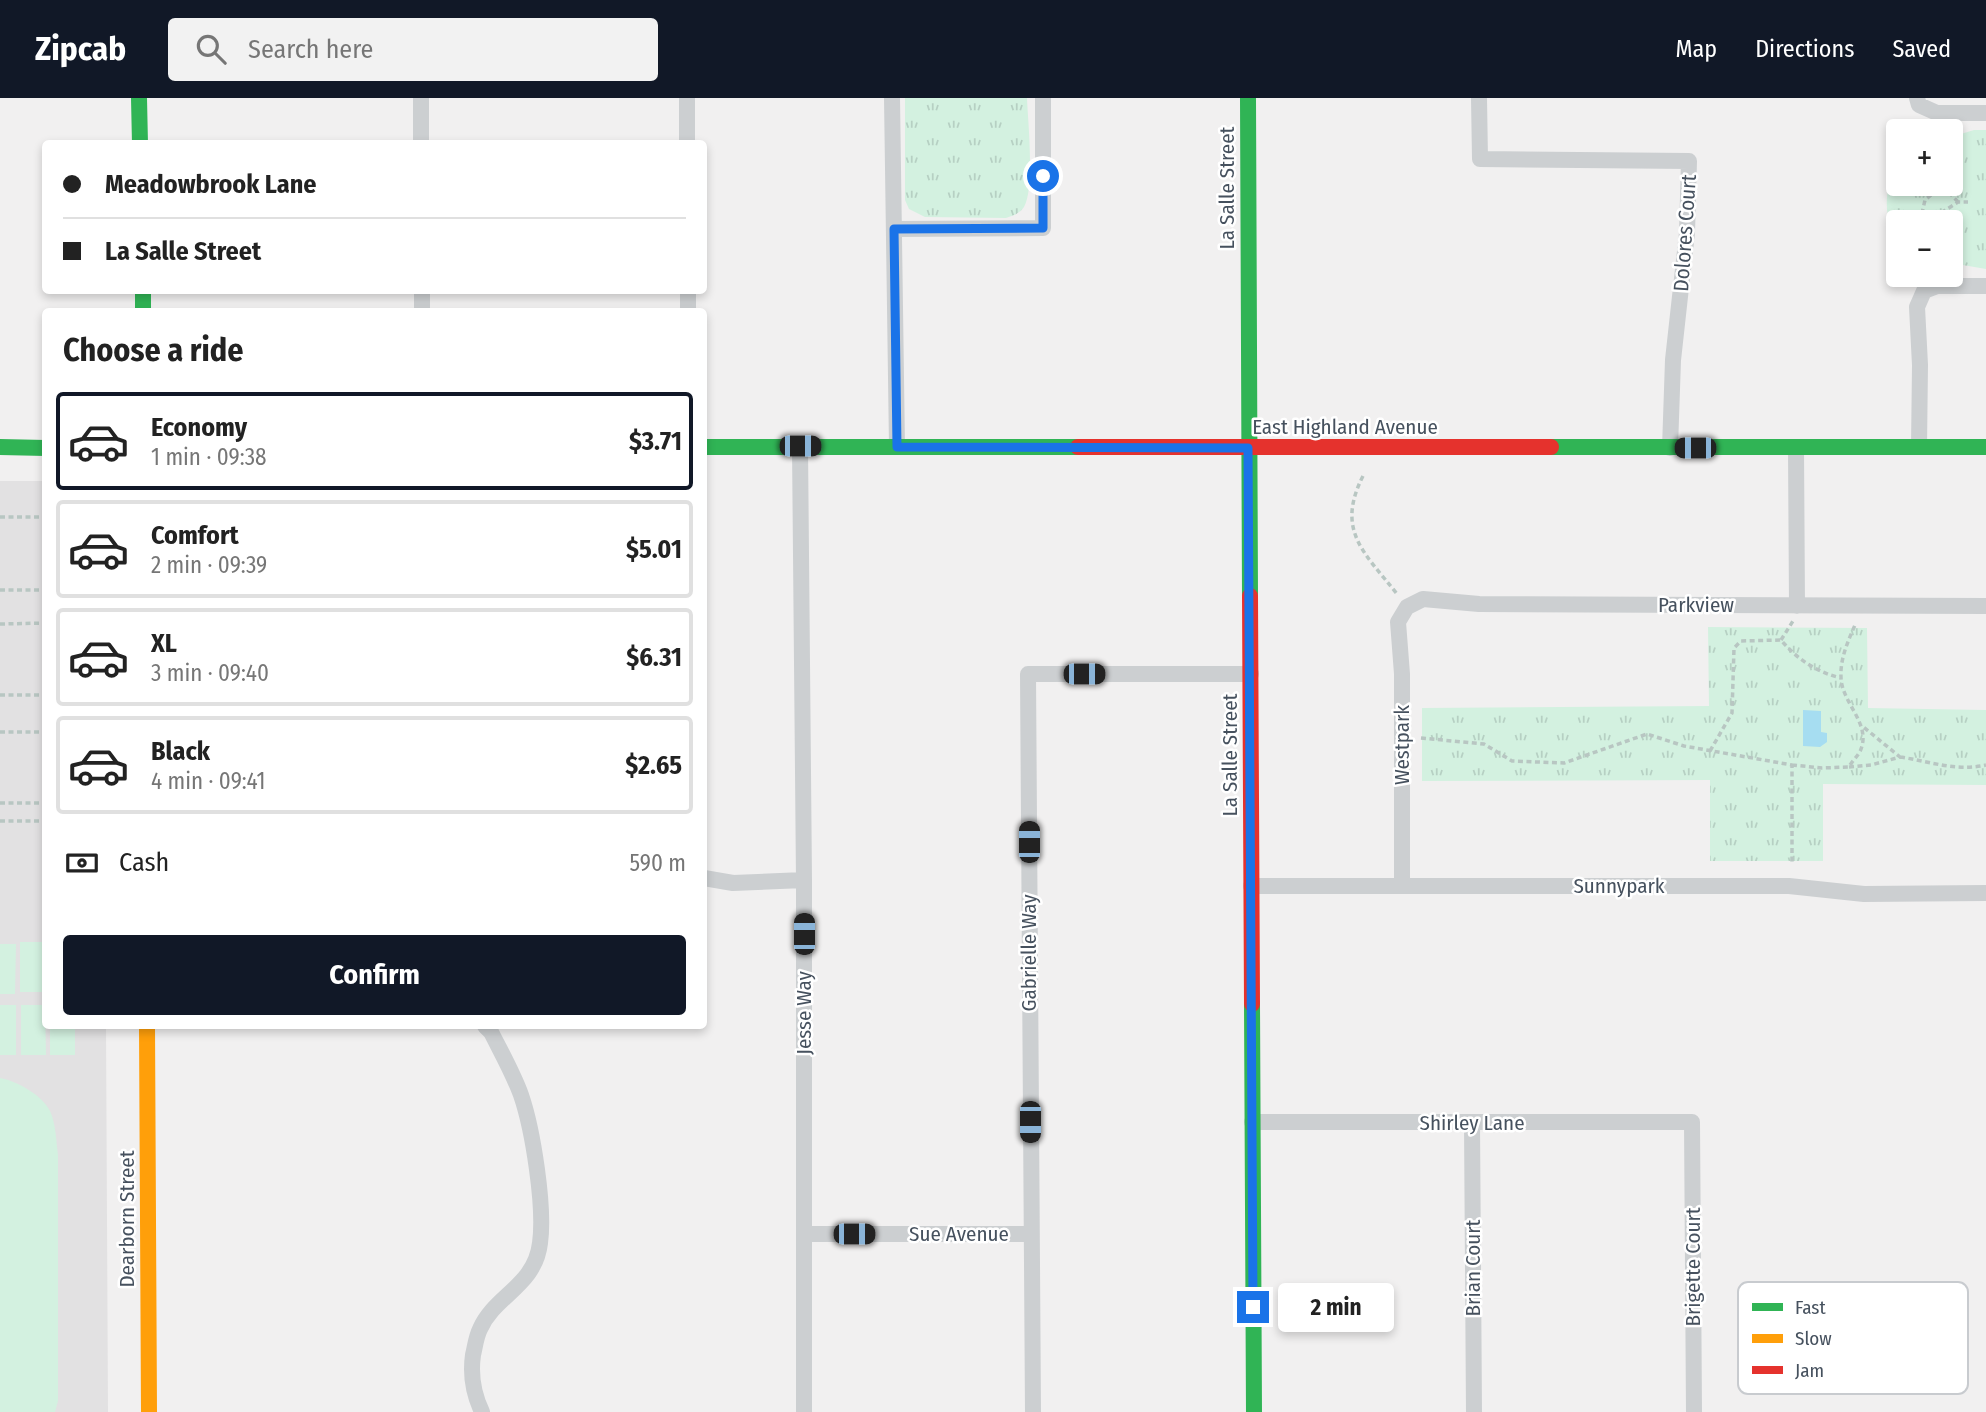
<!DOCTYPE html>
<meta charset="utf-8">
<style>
body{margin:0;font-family:"Fira Sans Condensed",sans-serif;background:#f2f2f2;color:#222;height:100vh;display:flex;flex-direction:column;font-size:26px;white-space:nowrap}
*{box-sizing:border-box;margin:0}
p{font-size:23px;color:#767676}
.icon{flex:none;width:38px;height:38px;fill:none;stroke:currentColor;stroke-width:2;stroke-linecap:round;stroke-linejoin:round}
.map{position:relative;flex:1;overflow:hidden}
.sheet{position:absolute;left:42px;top:210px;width:665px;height:721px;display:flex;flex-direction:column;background:#fff;border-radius:7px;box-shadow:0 4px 10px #0003}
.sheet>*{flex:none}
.banner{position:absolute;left:42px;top:42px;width:665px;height:154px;border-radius:7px;box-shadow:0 4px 10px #0003;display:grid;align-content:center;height:154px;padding:0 21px;background:#fff}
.fabs{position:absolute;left:1886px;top:21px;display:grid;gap:14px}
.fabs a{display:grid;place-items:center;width:77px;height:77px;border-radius:7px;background:#fff;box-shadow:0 4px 10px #0003;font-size:35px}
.end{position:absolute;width:32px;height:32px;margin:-16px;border:9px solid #1a73e8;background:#fff;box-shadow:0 0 0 4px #fff}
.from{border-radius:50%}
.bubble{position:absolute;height:49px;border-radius:7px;background:#fff;box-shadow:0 4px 10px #0003;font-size:23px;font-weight:700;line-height:49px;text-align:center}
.car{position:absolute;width:21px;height:42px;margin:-21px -10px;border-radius:9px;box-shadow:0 0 5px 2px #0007;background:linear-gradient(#222 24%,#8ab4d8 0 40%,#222 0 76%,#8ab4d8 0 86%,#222 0)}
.banner b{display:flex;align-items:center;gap:24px;height:66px;font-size:26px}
.banner b+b{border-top:2px solid #e0e0e0}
.banner i{width:18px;height:18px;background:#222}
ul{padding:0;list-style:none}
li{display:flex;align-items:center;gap:21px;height:98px;margin:0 14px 10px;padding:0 7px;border:4px solid #e0e0e0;border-radius:7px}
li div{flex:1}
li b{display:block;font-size:26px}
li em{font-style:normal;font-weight:700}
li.active{border-color:#111827}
li>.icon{width:63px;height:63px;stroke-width:1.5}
h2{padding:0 21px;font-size:32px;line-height:84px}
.pay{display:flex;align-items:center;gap:18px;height:77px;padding:0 21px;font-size:26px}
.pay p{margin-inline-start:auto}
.primary-button{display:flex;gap:14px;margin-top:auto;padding:14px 21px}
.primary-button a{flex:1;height:80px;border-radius:7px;background:#111827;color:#fff;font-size:28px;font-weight:700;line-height:80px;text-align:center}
header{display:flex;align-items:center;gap:42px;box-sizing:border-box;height:98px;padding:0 35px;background:#111827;color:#fff}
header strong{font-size:33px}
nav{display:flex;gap:38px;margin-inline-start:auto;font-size:24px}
.search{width:490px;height:63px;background:#f2f2f2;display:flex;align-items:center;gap:18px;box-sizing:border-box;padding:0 24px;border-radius:7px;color:#767676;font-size:26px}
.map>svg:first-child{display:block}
.education{fill:#e2e1e2}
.grass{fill:#d3f1e0}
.park{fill:url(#park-tufts)}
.water{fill:#a6ddf1}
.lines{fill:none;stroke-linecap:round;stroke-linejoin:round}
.path{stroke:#b8c6c2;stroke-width:3.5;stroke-dasharray:5 3.5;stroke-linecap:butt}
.street{stroke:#cccfd1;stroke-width:16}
.fast{stroke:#30b455;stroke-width:16}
.slow{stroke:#ff9f0a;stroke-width:16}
.jam{stroke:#e5322d;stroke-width:16}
.route{stroke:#1a73e8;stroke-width:9}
.labels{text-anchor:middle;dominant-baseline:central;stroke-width:5;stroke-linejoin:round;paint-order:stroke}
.street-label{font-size:21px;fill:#46515e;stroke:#fff}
.key{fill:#fff;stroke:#c8cbcf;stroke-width:2}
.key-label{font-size:19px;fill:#46515e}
</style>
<header>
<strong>Zipcab</strong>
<div class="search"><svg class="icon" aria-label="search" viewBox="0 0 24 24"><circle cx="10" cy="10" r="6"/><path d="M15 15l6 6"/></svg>Search here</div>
<nav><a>Map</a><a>Directions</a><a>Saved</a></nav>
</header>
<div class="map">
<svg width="1986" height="1314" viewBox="0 0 1986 1314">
<defs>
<pattern id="park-tufts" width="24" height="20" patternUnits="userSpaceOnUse" patternTransform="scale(1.75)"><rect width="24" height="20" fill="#d3f1e0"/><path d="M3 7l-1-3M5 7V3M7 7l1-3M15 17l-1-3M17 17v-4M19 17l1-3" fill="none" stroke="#b6d0c3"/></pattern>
</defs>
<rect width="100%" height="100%" fill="#f1f0f0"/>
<!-- education -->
<path class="education" d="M0,383H45L46,928H106L108,1314H0Z"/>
<!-- grass -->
<path class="grass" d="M20,844H45V894H20Z
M0,846H16L15,896H0Z
M0,907H16V957H0Z
M21,907H45L46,957H21Z
M50,928H75V957H50Z
M0,980C17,983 42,997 50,1013C56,1026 56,1043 58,1057V1303L55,1314H0Z"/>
<!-- park -->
<path class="park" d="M905,0H1027C1028,24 1035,90 1024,109C1019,116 1014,117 1006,120L925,119L909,111L905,102Z
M1974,32H1986V171L1951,165V124H1899V141C1896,137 1892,131 1890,126C1884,109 1886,82 1899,69V86H1951V39Z
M1708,529L1867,530L1868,610L1986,612V687L1823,686V763H1710V682L1422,683V610L1709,608Z"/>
<!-- water -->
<path class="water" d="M1803,612L1821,613V634L1827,635V644L1820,649L1803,648Z"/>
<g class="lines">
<!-- path -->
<path class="path" d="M1947,86L1948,93L1958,104
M1920,124L1925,102L1944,86
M1927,124L1958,104H1968
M1363,378C1335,433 1365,455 1397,496
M0,419H46
M0,492H46
M0,526L46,525
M1781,542L1793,523
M0,597H46
M0,634H46
M1421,640L1484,646L1512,663L1564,665L1647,636L1684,648L1792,667V766
M1710,653L1732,615L1734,550L1741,543L1781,542C1797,561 1816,574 1841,580
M1900,659C1929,663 1956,674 1986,667
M1792,667L1822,670L1849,669C1852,663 1859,657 1861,651C1871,625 1841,604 1841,579C1840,561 1848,543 1855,527
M1849,669L1871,667L1900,659L1861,627
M0,705H46
M0,723H46"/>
<!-- street -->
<path class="street" d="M421,0V46
M687,0V46
M892,0L897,349
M1479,0L1480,61L1689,63L1687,135L1673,262L1670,350
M1917,0L1919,7L1937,15H1986
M894,131L1043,130V0
M422,192V214
M688,192V214
M800,348L804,782V1314
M1919,349L1920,267L1917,209L1924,193L1937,188H1986
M1796,351L1797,508
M704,780L733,785L804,782
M1251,788H1789L1864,796L1986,795
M1402,788V576L1398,524L1407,509L1423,501L1479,506L1986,508
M1252,1024H1692L1694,1314
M1472,1025L1474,1314
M804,1136H1031
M482,1314C473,1295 470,1278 473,1257C475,1249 476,1239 480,1231C495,1197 535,1188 540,1145C545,1109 533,1032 521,997C513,975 501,954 491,934L485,928
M1033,1314L1028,576H1251"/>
<!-- fast -->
<path class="fast" d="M139,0L140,46
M1248,0L1250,498
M143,192V214
M0,349L46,350
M704,349H1078
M1551,349H1986
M1252,906L1254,1314"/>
<!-- slow -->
<path class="slow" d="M147,928L149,1314"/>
<!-- jam -->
<path class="jam" d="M1078,349H1551
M1250,498L1252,906"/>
</g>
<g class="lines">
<!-- route -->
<path class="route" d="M1043,78V130L894,131L897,349L1248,350L1253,1209"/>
</g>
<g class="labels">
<!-- street labels -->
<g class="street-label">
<text transform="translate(1227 90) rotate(-90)">La Salle Street</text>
<text transform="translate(1685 135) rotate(-86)">Dolores Court</text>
<text x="1345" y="329">East Highland Avenue</text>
<text x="1696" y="507">Parkview</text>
<text transform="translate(1402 647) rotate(-90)">Westpark</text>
<text transform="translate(1230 657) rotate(-90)">La Salle Street</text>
<text x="1619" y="788">Sunnypark</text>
<text transform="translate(1029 855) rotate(-90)">Gabrielle Way</text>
<text transform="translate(804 915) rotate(-90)">Jesse Way</text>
<text x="1472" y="1025">Shirley Lane</text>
<text transform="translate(127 1121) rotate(-90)">Dearborn Street</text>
<text x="959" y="1136">Sue Avenue</text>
<text transform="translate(1693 1169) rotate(-90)">Brigette Court</text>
<text transform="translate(1473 1170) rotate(-90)">Brian Court</text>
</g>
</g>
<!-- legend -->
<rect x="1738" y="1184" width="230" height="112" rx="10" class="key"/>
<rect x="1752" y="1205" width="31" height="8" fill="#30b455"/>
<rect x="1752" y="1236" width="31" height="9" fill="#ff9f0a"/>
<rect x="1752" y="1268" width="31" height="8" fill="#e5322d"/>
<g class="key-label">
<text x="1795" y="1216">Fast</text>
<text x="1795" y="1247">Slow</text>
<text x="1795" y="1279">Jam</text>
</g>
</svg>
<div class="fabs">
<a>+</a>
<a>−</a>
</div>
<i class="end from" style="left:1043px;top:78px"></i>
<i class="end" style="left:1253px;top:1209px"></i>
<div class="bubble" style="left:1278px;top:1185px;width:116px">2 min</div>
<i class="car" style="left:800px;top:348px;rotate:90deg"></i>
<i class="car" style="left:1695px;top:350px;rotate:270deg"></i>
<i class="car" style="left:1084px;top:576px;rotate:90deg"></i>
<i class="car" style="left:1029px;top:744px;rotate:0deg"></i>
<i class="car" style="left:804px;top:836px;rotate:0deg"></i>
<i class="car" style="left:1030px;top:1024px;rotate:180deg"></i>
<i class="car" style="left:854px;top:1136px;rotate:90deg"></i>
<div class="banner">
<b><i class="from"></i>Meadowbrook Lane</b>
<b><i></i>La Salle Street</b>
</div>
<section class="sheet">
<h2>Choose a ride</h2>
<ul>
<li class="active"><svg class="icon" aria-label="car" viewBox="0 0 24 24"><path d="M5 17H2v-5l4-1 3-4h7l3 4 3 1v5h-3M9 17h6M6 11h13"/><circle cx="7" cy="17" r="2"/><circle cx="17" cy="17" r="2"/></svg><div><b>Economy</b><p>1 min · 09:38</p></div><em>$3.71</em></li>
<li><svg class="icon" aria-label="car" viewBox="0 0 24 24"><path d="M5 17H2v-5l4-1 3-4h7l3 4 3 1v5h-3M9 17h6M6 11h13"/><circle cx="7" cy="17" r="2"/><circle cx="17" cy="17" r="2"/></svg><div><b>Comfort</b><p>2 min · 09:39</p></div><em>$5.01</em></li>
<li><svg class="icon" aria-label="car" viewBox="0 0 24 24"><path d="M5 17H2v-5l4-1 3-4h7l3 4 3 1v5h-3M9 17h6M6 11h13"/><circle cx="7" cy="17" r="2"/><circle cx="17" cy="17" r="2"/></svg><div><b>XL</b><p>3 min · 09:40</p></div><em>$6.31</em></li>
<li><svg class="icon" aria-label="car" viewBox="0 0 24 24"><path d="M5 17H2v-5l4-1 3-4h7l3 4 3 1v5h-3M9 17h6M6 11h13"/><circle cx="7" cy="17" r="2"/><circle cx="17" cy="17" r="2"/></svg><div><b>Black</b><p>4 min · 09:41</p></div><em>$2.65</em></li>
</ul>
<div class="pay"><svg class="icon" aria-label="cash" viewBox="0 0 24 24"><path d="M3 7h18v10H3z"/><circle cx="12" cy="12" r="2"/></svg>Cash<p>590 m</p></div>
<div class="primary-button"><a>Confirm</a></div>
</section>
</div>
